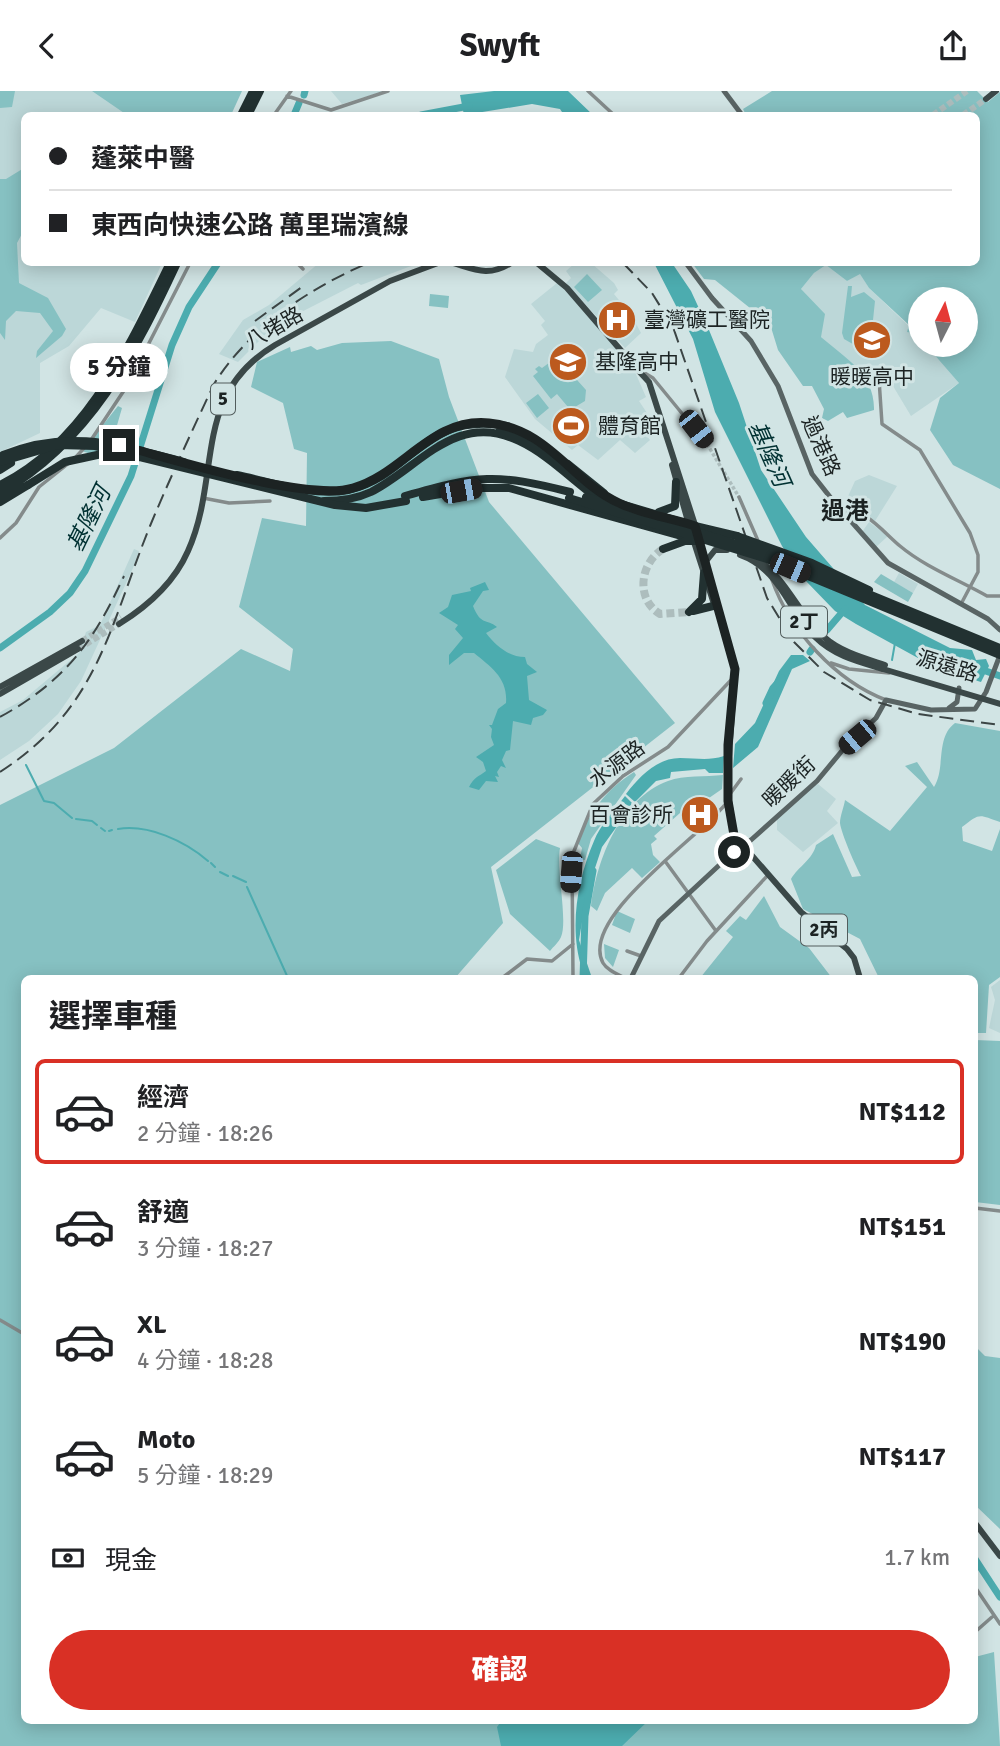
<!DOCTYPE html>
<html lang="zh-TW">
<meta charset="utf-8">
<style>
body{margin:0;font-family:Signika,"Noto Sans TC",sans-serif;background:#f6f6f6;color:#202124;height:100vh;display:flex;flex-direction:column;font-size:26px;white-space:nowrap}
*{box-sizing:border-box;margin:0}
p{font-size:23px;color:#757577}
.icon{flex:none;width:38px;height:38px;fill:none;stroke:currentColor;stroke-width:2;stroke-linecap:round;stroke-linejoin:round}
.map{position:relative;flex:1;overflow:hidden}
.details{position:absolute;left:21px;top:884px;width:957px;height:749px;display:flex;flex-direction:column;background:#fff;border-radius:10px;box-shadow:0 4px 18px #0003}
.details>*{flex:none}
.hud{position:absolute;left:21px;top:21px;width:959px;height:154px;border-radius:10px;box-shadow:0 4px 18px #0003;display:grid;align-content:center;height:154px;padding:0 28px;background:#fff}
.needle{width:46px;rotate:6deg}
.controls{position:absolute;left:908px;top:196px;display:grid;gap:14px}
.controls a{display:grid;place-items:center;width:70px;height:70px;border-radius:50%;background:#fff;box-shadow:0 4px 18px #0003;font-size:35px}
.end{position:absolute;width:32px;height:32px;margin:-16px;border:9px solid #1c2323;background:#fff;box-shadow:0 0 0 4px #fff}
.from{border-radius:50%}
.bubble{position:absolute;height:49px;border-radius:24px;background:#fff;box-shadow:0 4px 18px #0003;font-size:23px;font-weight:800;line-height:49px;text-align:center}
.car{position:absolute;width:21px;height:42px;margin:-21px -10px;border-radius:9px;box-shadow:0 0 5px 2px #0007;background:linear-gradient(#222 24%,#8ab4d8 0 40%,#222 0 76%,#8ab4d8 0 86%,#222 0)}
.hud b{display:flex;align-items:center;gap:24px;height:66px;font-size:26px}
.hud b+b{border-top:2px solid #e0e0e0}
.hud i{width:18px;height:18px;background:#202124}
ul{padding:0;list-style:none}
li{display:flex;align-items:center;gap:21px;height:105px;margin:0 14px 10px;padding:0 14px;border:4px solid transparent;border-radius:10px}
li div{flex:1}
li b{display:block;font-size:26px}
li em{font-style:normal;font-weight:800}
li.current{border-color:#d93025}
li>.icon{width:63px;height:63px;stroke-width:1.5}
h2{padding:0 28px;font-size:32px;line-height:84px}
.pay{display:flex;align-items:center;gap:18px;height:77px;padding:0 28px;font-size:26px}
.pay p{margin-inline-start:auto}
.button{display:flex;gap:14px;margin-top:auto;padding:14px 28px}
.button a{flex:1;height:80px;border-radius:42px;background:#d93025;color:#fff;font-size:28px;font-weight:800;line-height:80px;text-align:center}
header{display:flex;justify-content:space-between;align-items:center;height:91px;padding:0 28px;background:#fff;font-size:32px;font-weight:800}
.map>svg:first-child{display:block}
.built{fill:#bcd7d8}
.green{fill:#86c1c2}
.water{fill:#4cacaf}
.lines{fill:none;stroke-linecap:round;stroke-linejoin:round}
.stream{stroke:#4cacaf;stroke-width:2}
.river{stroke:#4cacaf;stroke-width:7}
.street-tunnel{stroke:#adbdbd;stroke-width:3.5;stroke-dasharray:3.5 2;stroke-linecap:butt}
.primary-tunnel{stroke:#adbdbd;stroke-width:6;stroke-dasharray:6 3;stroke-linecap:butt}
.highway-tunnel{stroke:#adbdbd;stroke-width:8;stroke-dasharray:8 4;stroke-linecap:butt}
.street{stroke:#848b8b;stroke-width:3.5}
.secondary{stroke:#596464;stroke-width:5}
.primary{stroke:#3b4848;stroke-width:6}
.highway{stroke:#223131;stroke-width:8}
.rail{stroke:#3c4545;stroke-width:2;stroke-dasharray:14 7;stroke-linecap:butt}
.primary-bridge{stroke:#3b4848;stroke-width:6}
.highway-bridge{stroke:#223131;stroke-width:8}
.route{stroke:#1c2323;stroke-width:9}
.labels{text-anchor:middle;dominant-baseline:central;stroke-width:6;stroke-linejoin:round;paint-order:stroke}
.shield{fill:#d1e4e4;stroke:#525d5d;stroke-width:2}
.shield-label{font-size:19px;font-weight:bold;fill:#1c2323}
.poi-label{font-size:21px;fill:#1c2323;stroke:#d1e4e4;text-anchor:start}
.street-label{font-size:21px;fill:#1c2323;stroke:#d1e4e4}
.water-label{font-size:23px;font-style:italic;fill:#013132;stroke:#d1e4e4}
.quarter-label{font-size:24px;font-weight:bold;fill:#1c2323;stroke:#d1e4e4}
</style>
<header><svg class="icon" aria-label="back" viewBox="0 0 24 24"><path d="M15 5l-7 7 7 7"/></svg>Swyft<svg class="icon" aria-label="share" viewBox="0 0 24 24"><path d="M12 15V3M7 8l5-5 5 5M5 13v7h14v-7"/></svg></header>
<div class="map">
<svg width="1000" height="1655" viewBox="0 0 1000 1655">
<rect width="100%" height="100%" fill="#d1e4e4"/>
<!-- built -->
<path class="built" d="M0,0H114L148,24H24V172H162L135,231L101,217L69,255L40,272V342L0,361Z
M331,0H385L342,13Z
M319,172H419L361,194L358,192L274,235L238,271L219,263L243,229L269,214Z
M575,172H591L614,192L618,199L614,203L632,225L641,242L625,257L566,192L571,187L566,180Z
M826,174L847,190L860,182L869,197L917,243L920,254H926L945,272L959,292L911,325L887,285V279L880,287L869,290L821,246L801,198L814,182Z
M557,192L579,213L635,281L646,306L639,310L649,325L641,338L650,349L635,362L620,349L598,369L578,354L572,359L535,328L505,286L514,258L533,261L536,253L548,244L541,234L545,230L531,213Z
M869,384L897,395L875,430L845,412L855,390Z
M869,431L888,445L876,456L862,441Z
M134,458L139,460L133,477L81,590L58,623L29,650L0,669V621L23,609L79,562L86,541L100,534Z
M899,482L918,493L913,502L894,491Z
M818,693L836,708L827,720L838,732L803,761L777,739V728L806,699Z
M1000,889V942L989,937L995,909L991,896Z"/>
<!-- green -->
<path class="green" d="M0,0H15L12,16L0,17Z
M92,0H242L231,24H127Z
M772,0H977L988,11L1000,1V398L953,374L930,339L940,307L959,292L926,254H966V208H920V250L917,243L907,241L909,234L869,197L860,183L847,190L826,174L814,182L801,198L825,223L821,246C845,267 875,283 874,319L847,327L843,321L828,330L822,327L824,318L812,295H803L778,259L770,233L715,189L704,188L692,172H976V24H746L743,18Z
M24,77V139L17,152L19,192L48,207L66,238L62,245L36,267L37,260L53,240L40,222L16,220L6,230L5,249L0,242V88H6Z
M587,183L602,199L588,211L574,196Z
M848,195H852L851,206L864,201L875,210L871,248L858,256L844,248L842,242Z
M430,203L449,205L448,217L429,215Z
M391,250L439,268L449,306L489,411L675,632L491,776L503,832L455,887H24V1629H975V1566L994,1561L1000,1655H0V714L114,657L241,558L290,580L293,558L239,516L262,427L306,435L307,362L294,358L283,312L251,296L257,271L290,256L291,261L311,255L317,259L342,252Z
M553,269L561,271L586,299L585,310L575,316L583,327L579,329L557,303L551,308L533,285L538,281L535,278L539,275L542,277Z
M538,303L549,317L537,327L526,312Z
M118,315L122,317L107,369L82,360Z
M881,483L913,502L908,511L874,491Z
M955,632L1000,640V731C978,723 980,722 962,736L963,750L992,760L1000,738V886L989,894L986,942H975V887H879L860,848L803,818L791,788C798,776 813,768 816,754L833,743L852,786L861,785C856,776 841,742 840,732C840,725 844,716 845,709L890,740L927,696L905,675L917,671L934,696C946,677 935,647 955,632Z
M634,681L636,684L591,748L585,769L580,768L582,757L577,751C591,720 605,699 634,681Z
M723,684L722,698L683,725L680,722L654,745L657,748L651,753L653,764L660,771L642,787L632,777L605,802L597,820L591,815C597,768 620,708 668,690C684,684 706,686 723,684Z
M536,748L560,757C556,779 568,830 561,846C559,851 553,856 550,860L510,823L496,779Z
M764,805L780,836L809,857L832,887H700L733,846L726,840L740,825L746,829Z
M617,820L635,828L630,842L612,834Z
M604,853L619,859L613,876L605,867Z
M975,949L1000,950V1114L975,1111Z
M975,1255L985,1265L1000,1267V1438L975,1414Z"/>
<!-- water -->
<path class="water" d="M494,0H568L593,24H564L560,18L532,13L464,24L460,4Z
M654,172H672L691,200L709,239L739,312L761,379L806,446L865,514L950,557L972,559L976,569L986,568L989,575L981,591L938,578L856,533L835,520L804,488L782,455L715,321L693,248Z
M485,491L489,499L483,500L473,515C481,535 486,527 497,536L486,542C496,555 509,566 525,566L527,573L537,581L527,585L529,609L547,619L543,624L533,627L531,634L513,630L510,659L506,660L502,669L506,677L501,675L497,681L499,686L495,685L498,691L486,690L479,699L469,696C474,686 478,686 486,680L483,671L476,666L494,654L491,646L492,638L489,634H492L498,618L506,612C508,587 491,576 474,562H464L449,574V564L463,547L455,538L458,534L439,522L448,516L452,504L471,500L470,497Z
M791,564H803L810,570L792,578L758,656L733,677L735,653L755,632L779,580Z
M724,665L723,682H709L705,678L671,681L670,687L656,690L635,711L626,703C639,686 657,667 680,667C697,667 708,670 724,665Z
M625,705L633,713L602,756L587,801L579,849L592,887H584L586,881L582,878C569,838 577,789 594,750C600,734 615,719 625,705Z
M502,1629H649L622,1655H501L497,1636Z"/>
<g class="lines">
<!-- stream -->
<path class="stream" d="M892,569L895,552
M26,674L44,710L54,712L72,727
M76,728L92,730L97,734
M101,737L105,740
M118,738C148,733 185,750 208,770
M109,740L112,739
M211,772L215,776
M220,781L228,785
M233,785L246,791
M247,796L288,887"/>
<!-- river -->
<path class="river" d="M304,4L305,0
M294,24L299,12
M421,24L469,15
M827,539L845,518
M0,557L50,521L70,502L85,480L131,385L172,254L189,216L218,172
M810,561L812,558
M977,577L1000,585
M766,612L773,597L782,587
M583,887L585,825L593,780
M975,1468L1000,1506"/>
<!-- street-tunnel -->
<path class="street-tunnel" d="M707,353L739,406"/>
<!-- primary-tunnel -->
<path class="primary-tunnel" d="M933,24L967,0
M963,24L986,8
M82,550L121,526
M78,558L119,533"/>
<!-- highway-tunnel -->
<path class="highway-tunnel" d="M663,458C640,472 635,508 660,523L689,521"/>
<!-- street -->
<path class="street" d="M588,0L614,24
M287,5L331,19L388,0
M274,24L291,0
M297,172L303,178
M638,278L653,287L707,353
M879,288L882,333L920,359L970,442L978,464V481L961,513
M91,349L127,295L190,172
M75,367L86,355
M739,406L759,452
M203,407L229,412L270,410
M840,419C863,414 884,442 900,455C925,476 959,489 987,505H1000
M0,447L16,432L39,396L69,372
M772,489C790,540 836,590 886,609
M831,572L849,578L889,582
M730,703L741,688
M665,770L716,840
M627,860L641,865
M502,887L527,868L552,870L573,853
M573,887L572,765L593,713L623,685L668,656L732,588
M625,887C617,883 607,879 603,872C578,826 705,743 728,710
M679,887L707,850L768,784
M975,1117L1000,1120
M0,1229L24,1243
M975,1496L1000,1533
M975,1541L992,1526"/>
<!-- secondary -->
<path class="secondary" d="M724,0L742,24
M686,172L712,207L751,250L778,295L812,383L834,411L888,472L988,528L1000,539
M949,617L957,611L959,597
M631,887L659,830L741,754L751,749L817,690L846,655L876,627L886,609L931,619L975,618L986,601L1000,564"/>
<!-- primary -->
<path class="primary" d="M986,8L996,0
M453,172C476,179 489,186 511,172
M537,172L567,197L637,278
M636,277L649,291L696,437
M672,374L689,434
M693,448L713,510L717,514
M699,448L735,578L727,695L734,744L801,821L847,858L854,867L860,887
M707,469L715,459H727
M119,533C148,515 174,492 188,460C222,384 191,304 275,254L390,190L438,172
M883,578L1000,613
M0,596L82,550
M0,603L78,558
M975,1432L1000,1465"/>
<!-- highway -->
<path class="highway" d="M241,24L253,0
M248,24L260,0
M500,339L525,346L569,379
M568,373L604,402
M0,379L11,372
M237,384C272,391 313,406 348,399C413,384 423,320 507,335
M0,394C87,351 130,253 170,172
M0,402C90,351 135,262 177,172
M598,402L618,412L688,433
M405,405C479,384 495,382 570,401
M423,406L475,397H509L692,448
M324,410C340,410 356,408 371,401C419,377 456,319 519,350C549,364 574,391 601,410
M0,411L28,394
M659,421L675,415L676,391
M695,435L737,445
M693,520L717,514
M689,521L702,508L704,482"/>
<!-- rail -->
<path class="rail" d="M623,172L652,202L673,236L767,507L794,551L824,581L870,609L918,623L1000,634
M255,230L306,193
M0,626C65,590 93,552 124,485
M0,681C99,617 109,536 150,435C170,387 192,340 214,293C249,237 308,198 368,172"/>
<!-- primary-bridge -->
<path class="primary-bridge" d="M740,464C780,478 788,519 815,546C834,565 859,571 883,578
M756,467C787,488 797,521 824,546C841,561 864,567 885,574"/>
<!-- highway-bridge -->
<path class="highway-bridge" d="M3,364C69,337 118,354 184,371
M0,371L58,354L95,355L335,414L366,417L406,410
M28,394L65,371L111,361
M586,406L781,467L1000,557
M569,407L767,468L1000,564
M737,445L812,472L869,499
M663,458L685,450H701"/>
</g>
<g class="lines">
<!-- route -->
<path class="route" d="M119,354C170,367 307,411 353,397C403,383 432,326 489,332C549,338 571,390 619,412C642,423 671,427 695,435L735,578L728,654V710L734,744L741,754L734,761"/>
</g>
<!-- icons -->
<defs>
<g id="hospital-disc" transform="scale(2.0125)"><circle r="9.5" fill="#bc5a1e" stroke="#d1e4e4"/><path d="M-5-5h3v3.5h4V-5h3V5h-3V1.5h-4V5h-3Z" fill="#fff"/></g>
<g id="school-disc" transform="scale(2.0125)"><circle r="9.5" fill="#bc5a1e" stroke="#d1e4e4"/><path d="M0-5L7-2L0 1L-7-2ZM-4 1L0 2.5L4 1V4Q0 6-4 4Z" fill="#fff"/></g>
<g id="stadium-disc" transform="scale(2.0125)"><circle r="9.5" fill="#bc5a1e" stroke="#d1e4e4"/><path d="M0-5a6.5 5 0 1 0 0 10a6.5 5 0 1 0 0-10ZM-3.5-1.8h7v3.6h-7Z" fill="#fff"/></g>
</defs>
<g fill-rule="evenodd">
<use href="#hospital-disc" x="617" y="229"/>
<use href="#school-disc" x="872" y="249"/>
<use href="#school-disc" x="568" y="271"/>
<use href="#stadium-disc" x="571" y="335"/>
<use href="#hospital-disc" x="700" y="724"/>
</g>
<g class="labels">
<!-- shield labels -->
<g class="shield">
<rect x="211" y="292.5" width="24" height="31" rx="5"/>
<rect x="781" y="515.5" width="46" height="31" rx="5"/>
<rect x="801" y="823.5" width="46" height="31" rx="5"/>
</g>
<g class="shield-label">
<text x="223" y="308">5</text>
<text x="804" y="531">2丁</text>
<text x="824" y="839">2丙</text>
</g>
<!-- poi labels -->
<g class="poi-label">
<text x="644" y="229">臺灣礦工醫院</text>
<text x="595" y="271">基隆高中</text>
<text x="872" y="286" text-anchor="middle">暖暖高中</text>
<text x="598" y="335">體育館</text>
<text x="673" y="724" text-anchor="end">百會診所</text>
</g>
<!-- street labels -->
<g class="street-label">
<text transform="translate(274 237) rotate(-30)">八堵路</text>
<text transform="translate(821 355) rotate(66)">過港路</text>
<text transform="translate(947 575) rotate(17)">源遠路</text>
<text transform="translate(617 673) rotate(-37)">水源路</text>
<text transform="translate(789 691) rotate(-43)">暖暖街</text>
</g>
<!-- water labels -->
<g class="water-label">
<text transform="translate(769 363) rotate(66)">基隆河</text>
<text transform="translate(89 428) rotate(-64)">基隆河</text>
</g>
<!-- quarter labels -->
<g class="quarter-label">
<text x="845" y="420">過港</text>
</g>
</g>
</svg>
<div class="controls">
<a><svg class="needle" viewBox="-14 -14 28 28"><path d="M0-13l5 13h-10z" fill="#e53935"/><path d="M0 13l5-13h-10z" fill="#757577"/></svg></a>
</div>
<i class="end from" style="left:734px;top:761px"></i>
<i class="end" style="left:119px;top:354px"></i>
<div class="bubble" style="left:70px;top:252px;width:98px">5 分鐘</div>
<i class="car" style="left:696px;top:338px;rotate:142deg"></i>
<i class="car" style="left:461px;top:400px;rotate:80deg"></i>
<i class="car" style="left:790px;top:477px;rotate:113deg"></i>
<i class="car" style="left:857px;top:646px;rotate:230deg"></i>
<i class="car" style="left:571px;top:781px;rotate:184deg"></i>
<div class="hud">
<b><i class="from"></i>蓬萊中醫</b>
<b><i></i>東西向快速公路 萬里瑞濱線</b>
</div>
<section class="details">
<h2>選擇車種</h2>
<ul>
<li class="current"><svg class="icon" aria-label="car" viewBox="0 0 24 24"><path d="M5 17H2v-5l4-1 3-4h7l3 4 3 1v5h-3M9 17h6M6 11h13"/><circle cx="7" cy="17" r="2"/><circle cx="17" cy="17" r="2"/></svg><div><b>經濟</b><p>2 分鐘 · 18:26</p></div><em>NT$112</em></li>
<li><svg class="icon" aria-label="car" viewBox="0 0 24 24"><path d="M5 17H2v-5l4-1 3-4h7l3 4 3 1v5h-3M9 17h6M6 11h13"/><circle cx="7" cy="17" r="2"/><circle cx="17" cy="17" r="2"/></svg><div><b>舒適</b><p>3 分鐘 · 18:27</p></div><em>NT$151</em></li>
<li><svg class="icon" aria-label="car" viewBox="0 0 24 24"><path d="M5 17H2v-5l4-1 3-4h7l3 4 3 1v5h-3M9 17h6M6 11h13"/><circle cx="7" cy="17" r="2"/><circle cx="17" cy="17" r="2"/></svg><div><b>XL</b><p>4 分鐘 · 18:28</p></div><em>NT$190</em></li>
<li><svg class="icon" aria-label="car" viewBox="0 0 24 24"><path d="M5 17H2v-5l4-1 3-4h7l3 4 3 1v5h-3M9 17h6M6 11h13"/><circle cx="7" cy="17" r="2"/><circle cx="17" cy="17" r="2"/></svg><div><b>Moto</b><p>5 分鐘 · 18:29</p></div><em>NT$117</em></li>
</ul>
<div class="pay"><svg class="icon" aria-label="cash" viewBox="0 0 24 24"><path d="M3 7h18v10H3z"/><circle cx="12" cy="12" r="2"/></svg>現金<p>1.7 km</p></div>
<div class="button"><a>確認</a></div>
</section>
</div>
